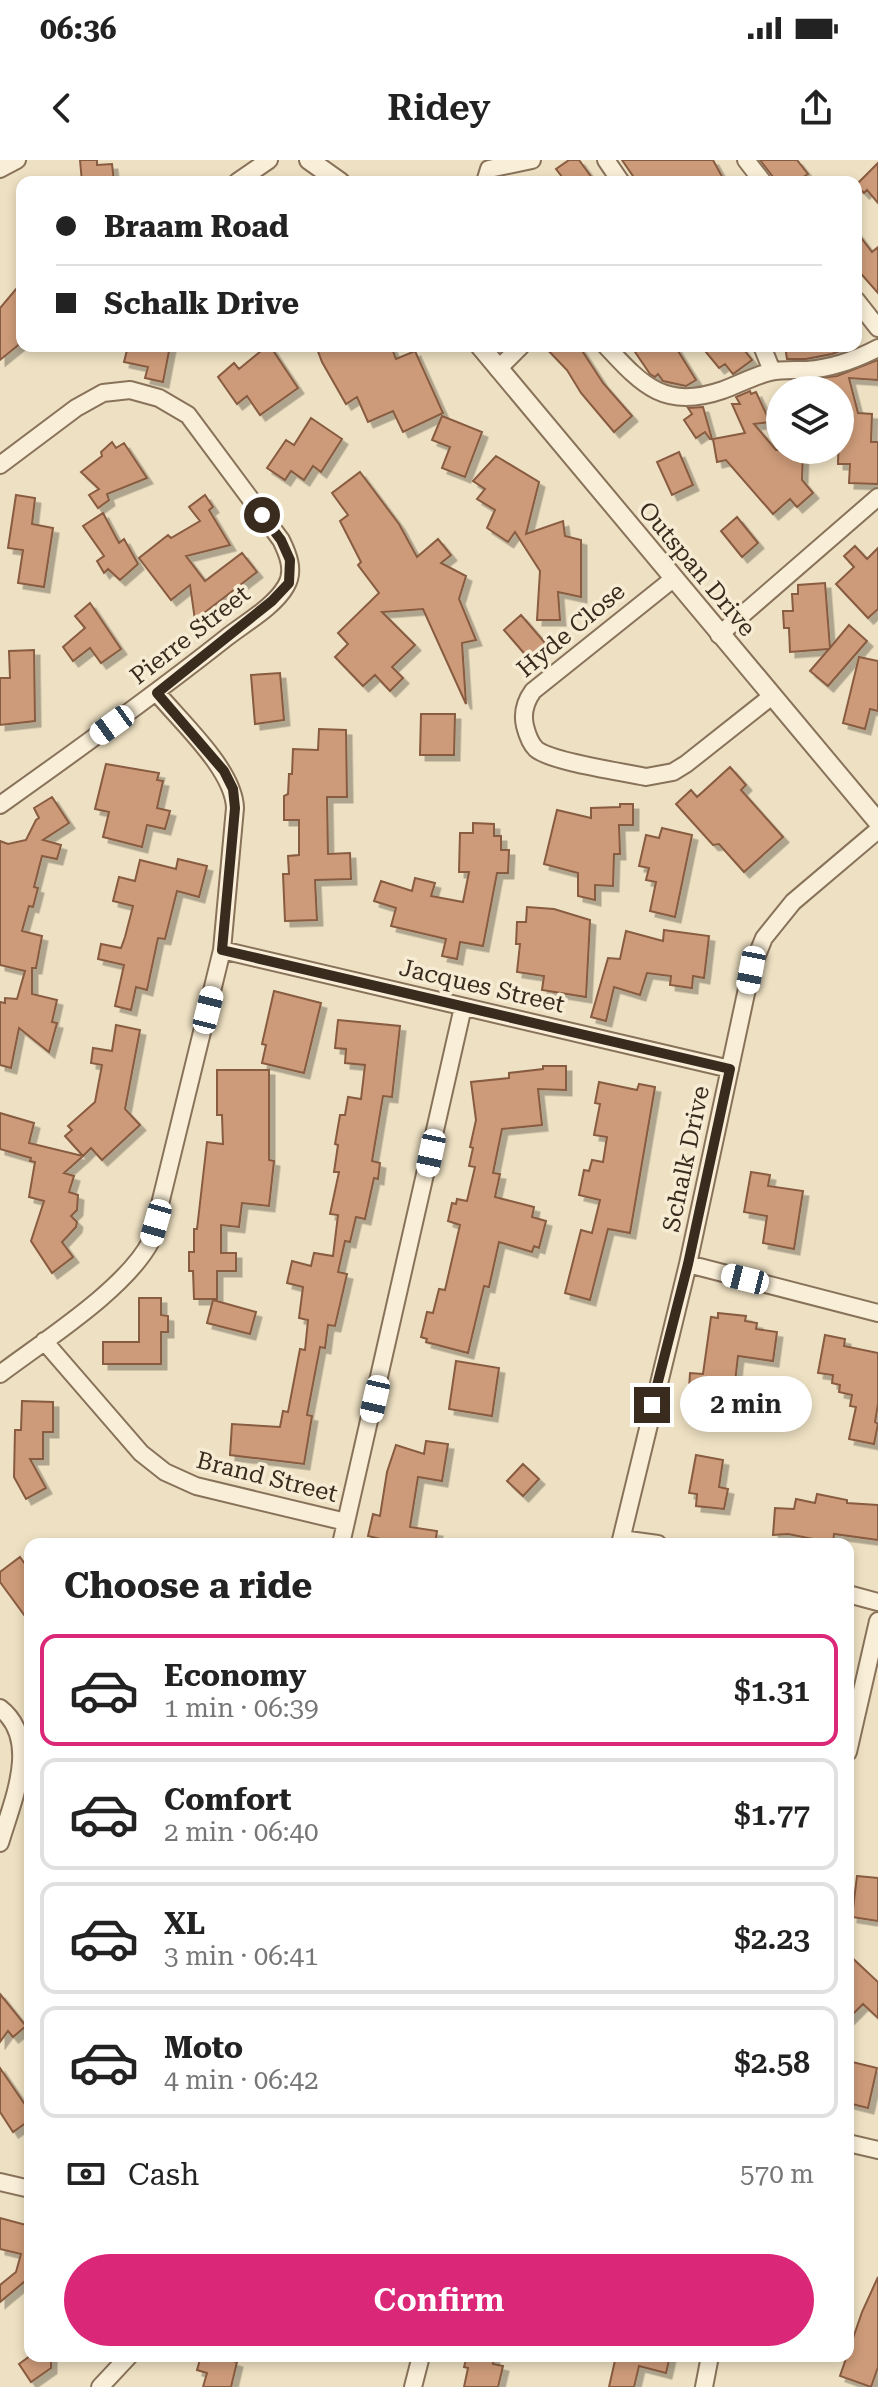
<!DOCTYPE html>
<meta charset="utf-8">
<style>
body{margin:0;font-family:"Roboto Serif",serif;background:#f6f6f6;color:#222;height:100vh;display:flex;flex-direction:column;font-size:30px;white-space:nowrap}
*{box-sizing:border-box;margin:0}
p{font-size:26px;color:#767676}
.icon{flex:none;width:44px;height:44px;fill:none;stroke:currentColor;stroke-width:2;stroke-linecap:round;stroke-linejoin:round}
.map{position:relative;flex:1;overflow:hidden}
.drawer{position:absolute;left:24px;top:1378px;width:830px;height:824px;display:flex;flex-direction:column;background:#fff;border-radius:16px;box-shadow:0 4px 12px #0003}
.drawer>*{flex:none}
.guide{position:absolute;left:16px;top:16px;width:846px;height:176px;border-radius:16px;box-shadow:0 4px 12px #0003;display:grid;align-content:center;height:176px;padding:0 40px;background:#fff}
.fabs{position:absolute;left:766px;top:216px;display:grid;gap:16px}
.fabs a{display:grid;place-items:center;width:88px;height:88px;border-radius:50%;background:#fff;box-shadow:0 4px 12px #0003;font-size:40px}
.end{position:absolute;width:36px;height:36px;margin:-18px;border:10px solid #392b1e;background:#fff;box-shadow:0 0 0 4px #fff}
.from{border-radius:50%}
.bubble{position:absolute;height:56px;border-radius:28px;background:#fff;box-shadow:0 4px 12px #0003;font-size:26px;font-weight:600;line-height:56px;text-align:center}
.car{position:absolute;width:24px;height:48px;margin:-24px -12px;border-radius:10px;box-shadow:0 0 6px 2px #0007;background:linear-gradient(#fff 24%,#345 0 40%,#fff 0 76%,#345 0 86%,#fff 0)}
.guide b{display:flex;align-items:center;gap:28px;height:76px;font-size:30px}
.guide b+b{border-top:2px solid #e0e0e0}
.guide i{width:20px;height:20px;background:#222}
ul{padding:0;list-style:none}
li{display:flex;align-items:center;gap:24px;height:112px;margin:0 16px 12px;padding:0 24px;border:4px solid #e0e0e0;border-radius:16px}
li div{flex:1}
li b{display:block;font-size:30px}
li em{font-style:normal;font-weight:600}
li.active{border-color:#db2777}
li>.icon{width:72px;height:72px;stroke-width:1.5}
h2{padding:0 40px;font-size:36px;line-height:96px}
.pay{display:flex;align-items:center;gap:20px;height:88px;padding:0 40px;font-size:30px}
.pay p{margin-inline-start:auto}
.cta{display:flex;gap:16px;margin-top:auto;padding:16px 40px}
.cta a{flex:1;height:92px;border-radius:48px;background:#db2777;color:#fff;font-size:32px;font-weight:600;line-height:92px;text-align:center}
.status{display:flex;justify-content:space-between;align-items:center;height:56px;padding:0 40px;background:#fff;direction:ltr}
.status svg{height:22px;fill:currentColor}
header{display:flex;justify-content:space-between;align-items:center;height:104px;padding:0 40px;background:#fff;font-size:36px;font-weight:600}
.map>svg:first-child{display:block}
.building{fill:#cd9b79;stroke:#885b40;stroke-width:2;filter:url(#shadow)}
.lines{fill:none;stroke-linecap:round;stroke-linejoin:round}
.minor-casing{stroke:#89725a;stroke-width:20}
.tertiary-casing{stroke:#89725a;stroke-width:22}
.minor{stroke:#f9eed7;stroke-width:16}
.tertiary{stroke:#f9eed7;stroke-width:18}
.route{stroke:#392b1e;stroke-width:10}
.labels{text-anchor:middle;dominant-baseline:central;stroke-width:7;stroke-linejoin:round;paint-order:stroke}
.street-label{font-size:24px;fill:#392b1e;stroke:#f6ebd3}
</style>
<div class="status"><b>06:36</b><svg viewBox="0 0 49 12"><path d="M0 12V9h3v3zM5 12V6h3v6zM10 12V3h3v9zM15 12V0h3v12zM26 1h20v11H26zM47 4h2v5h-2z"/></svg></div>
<header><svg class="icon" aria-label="back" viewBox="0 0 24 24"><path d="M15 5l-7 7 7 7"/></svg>Ridey<svg class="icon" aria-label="share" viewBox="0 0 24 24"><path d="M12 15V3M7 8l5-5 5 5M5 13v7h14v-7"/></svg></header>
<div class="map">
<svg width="878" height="2227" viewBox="0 0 878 2227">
<defs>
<filter id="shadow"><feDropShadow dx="5.5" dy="5.5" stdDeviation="0" flood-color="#0004"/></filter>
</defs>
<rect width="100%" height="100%" fill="#eee1c3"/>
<!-- building -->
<path class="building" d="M80,0H97V5L112,4L114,22H82Z
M569,0H579L595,22H566L556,9Z
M622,0H713L725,22H637Z
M760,0H797L808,14L805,16L810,22H777Z
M878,3V43L867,30L864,33L856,25Z
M856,71L872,92L878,87V133L856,108Z
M22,122V182L0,200V148Z
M128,186H170L163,222L145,218L148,207L124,202Z
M267,186H270L298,228L260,255L247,236L237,244L218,217L234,203L239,209Z
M316,186H391L396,199L415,191L443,253L403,272L393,251L368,262L357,237L346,244L322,202Z
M544,186H579L603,223L632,256L614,272L581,233L567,210Z
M631,186H675L696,220L686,226L663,221L658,214L655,217L650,214Z
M701,186H741L752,200L733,214L725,204L719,208Z
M785,186H852L832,194L806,199H787Z
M878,200V220L849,218L858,253L872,254L871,282H878V324L849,323L850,304H838L840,230H794L792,221L837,216Z
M750,231L751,234L756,232L770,262L754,264L776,290H803L802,320L813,333L797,347L790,339L773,354L726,300L717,302L713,279L745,273L732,244H740L736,237Z
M703,247L712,279H710L705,272L696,278L684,260L692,254L688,248Z
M442,256L482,272L465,317L442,308L450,287L432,280Z
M311,258L342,279L321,312L313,306L304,320L291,311L285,320L267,308L286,280L294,285Z
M112,282L116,288L124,283L147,318L107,334L109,340L98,348L89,335L99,329L81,312L102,296L101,292Z
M679,292L693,325L672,335L657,302Z
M496,296L539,322L526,374L563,361L565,376L581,380V437L558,432L560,460H537L540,411L515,372L508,382L487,368L495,350L477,339L485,329L473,321Z
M360,312L399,364L417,397L438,379L451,395L441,403L466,416L459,439L476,480L462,483L466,544L423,449L382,452L415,485L392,507L403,518L390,531L375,515L363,526L335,497L348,484L338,473L379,433L358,405L361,402L340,361L348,355L332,333Z
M16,335L35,338L32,364L53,368L44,427L18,423L23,390L8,388Z
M205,335L213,347L209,350L230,385L186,396L205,421L242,393L257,412L195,460L190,425L171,440L139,398L168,375L171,378L200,361L189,347Z
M103,353L119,383L124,379L138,404L120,420L108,409L104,413L97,401L104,396L83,366Z
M737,357L758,383L742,397L721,371Z
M855,386L867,399L878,388V449L868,458L836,424L854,407L844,396Z
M825,423L830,488L849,465L867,481L828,526L810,511L829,489L790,492L789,468H784L783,451H793L792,434H798V425Z
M90,443L121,489L101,503L90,488L73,501L63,487L85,468L75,456Z
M521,455L546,484L529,499L504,470Z
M34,490L35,561L0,565V518H10L9,491Z
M859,497L878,501V551L870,549L865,569L843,563Z
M280,513L284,560L255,564L251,515Z
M421,554H455L454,595H420Z
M319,569L346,570L347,637H327L328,694L350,693L351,719L315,720L317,760L285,761L283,714H289L288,696L299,695V660H284V636L288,634L289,614H292L293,589L318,590Z
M106,604L159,613L157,620L163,621L157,648L170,651L165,669L147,665L142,687L103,677L109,652L95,649Z
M730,607L746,625L741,630L783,677L744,712L719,684L713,685L676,644L691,630L697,637Z
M52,637L69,663L43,680L61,685L57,699L42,696L34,727L38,728L33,747L29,746L22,771L42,776L36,808H32V834L57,840L52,862L57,863L49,892L19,868L11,908L0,905V842L5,843V838L17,839L25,811L0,805V681L8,684L26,680L36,660L39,658L34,648Z
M620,644H633V665H619L620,694H614L613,726L595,725V740L578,736V713L544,704L557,650L591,658V648L620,647Z
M473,663L494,664V676H501V690H509L508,713H497L483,786L460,782L457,799L442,796L446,779L391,766L396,748L374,741L381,721L412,731L415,718L435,723L431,736L463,742L469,712H459L460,673H473Z
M662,668L692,675L675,757L650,751L656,722L646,720L649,708L639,706L646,675L659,678Z
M178,699L207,706L199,737L177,731L165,779L158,778L147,830L136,827L131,850L115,846L124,805L98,799L101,784L121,788L125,777L133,746L113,741L119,717L135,721L140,700L176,709Z
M527,747L554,749L590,760L586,837L542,830L544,816L517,812L520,784H516L517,762H526Z
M664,770L709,776L704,818L693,816L692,828L670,825L671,816L647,813L640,835L614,827L606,861L591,857L608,798L620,799L626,771L663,781Z
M274,831L321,843L304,913L262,903L266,885L262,884Z
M338,860L400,866L392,937L383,936L372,1001L380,1003L378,1019L374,1018L365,1059L356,1057L350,1082L345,1081L338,1112L347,1114L335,1166L328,1165L325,1188L320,1187L307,1255L312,1256L304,1304L230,1295L232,1264L280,1267L283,1251L288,1252L300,1189L305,1190L308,1160L299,1158L303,1127L287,1123L292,1101L311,1106L314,1093L333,1096L338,1055L330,1054L339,1012H334L338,985L335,984L340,955H345L348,937L361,939L365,905L345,903L346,889L335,888Z
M116,865L140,870L125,949L140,965L102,1000L91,988L83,996L65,976L72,970L68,966L95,942L102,905L91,903L93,888L112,891Z
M543,906H566V930L538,929L542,965L502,969L493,1013L500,1014L495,1037L534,1047L532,1057L546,1061L539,1088L534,1086L532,1092L499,1082L489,1127L484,1126L468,1193L426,1182L427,1179L421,1177L427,1152L433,1153L439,1129L445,1130L460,1065L448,1061L452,1043L456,1044L457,1039L467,1041L475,1007L469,1006L473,988L470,987L476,960L471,922L509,918V913L543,909Z
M217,910H269V1000L274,1001L269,1046L242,1043L239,1067L221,1065V1093H236V1111H217V1139H194L193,1111H189V1092H194V1069H197L207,982L223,984L222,955H217Z
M599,922L637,930L639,924L655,927L630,1073L608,1069L590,1140L565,1133L581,1070L592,1073L600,1040L579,1035L584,1010L589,1011L592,1000L603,1002L607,977L594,975L600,944L595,943Z
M0,953L34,963L29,983L83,996L64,1013L74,1016L69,1032L78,1035L77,1050L71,1056L77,1062L76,1067L62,1082L73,1097L52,1113L31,1081L44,1041L29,1037L35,1002L30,1001L31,998L0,989Z
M751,1012L770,1015L768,1026L803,1031L794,1089L763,1083L767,1056L744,1052Z
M139,1138H161V1155L168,1156V1172H161V1204H103V1182H139Z
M213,1140L256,1152L250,1174L207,1163Z
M718,1153L746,1156L745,1161L757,1163L756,1169L777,1172L773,1201L738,1196L735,1222L744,1223L738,1255L700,1248L703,1231L689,1230L690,1213L703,1214L711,1157L718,1158Z
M825,1175L845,1179L844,1186L878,1193V1244L875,1262L878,1264L874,1284L849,1279L856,1247L850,1246L852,1235L839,1232L840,1225L832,1223L833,1215L818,1213Z
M456,1201L499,1208L492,1256L449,1249Z
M22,1241L53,1242V1272H43V1299H30L46,1328L26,1339L14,1317L15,1270H21Z
M426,1281L448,1284L442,1321L418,1317L410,1367L437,1371L435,1384L393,1382L368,1376L373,1354L380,1356L387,1312L396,1285L424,1294Z
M696,1295L723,1300L719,1327L728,1329L724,1349L696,1346L697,1334L689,1333Z
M523,1304L539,1319L523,1336L507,1321Z
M817,1334L847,1340V1343L878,1345V1380L834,1374L833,1383L788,1374L773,1375L775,1348L794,1349L796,1339L815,1343Z
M20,1397L30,1411V1463L0,1422V1412Z
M857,1716L878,1718V1761L852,1757Z
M848,1794L878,1822V1858L863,1844L848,1859Z
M0,1834L26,1866L13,1877L8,1871L0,1882Z
M848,1901L877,1908L868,1948L848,1943Z
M0,1908L24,1943L30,1939V1960L13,1972L0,1952Z
M0,2058L30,2066V2117L0,2142V2125L16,2112L21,2094L0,2089Z
M878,2117V2207L871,2227L840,2216L862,2152Z
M30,2196H51V2208L31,2222L19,2204Z
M201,2196H231L230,2200L237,2202L231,2227H203L207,2213L197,2210Z
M467,2196H494L493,2204L503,2206L498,2227H464L468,2208L464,2207Z
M616,2196H670L666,2213L639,2206L634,2227H609Z"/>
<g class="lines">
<!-- minor casing -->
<g class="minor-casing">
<path id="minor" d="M606,0L621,22
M746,0L763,22
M0,9L17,0
M237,22L269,0
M485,22L489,9L532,0
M856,140L878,168
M606,186C643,226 665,250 723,230C739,224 754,216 770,212C781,209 795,210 807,210C832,208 857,199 878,188
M762,186L772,211
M498,209L521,186
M0,305L76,248L103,233L130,230L159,238L188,255L281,380C288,394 295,411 286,426C274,447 245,463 226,478C153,536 76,591 0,645
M673,419L533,531C525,542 522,553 525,566C527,574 530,583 536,589C551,602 624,612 646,617L673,612L686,604L772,536
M719,475L878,337
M222,790L730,909
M688,1104L878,1153
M44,1181L141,1293L165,1312L196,1326L346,1362
M0,1214C45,1180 126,1129 151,1081L222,790L235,648C234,610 181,562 157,533
M621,1379L658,1384
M341,1384L463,847
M620,1384L688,1104L751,810L764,778L793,742L878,670
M848,1434L878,1442
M0,1548C41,1580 12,1642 0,1683
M848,1592L878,1461
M848,1983L878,1990
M0,2022L30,2029
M100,2227L129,2196
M413,2227L421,2196
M704,2227L710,2196"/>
</g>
<!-- tertiary casing -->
<g class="tertiary-casing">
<path id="tertiary" d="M309,0L340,22
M480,186L878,662"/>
</g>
<!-- minor -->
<use href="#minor" class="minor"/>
<!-- tertiary -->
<use href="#tertiary" class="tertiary"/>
</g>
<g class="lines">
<!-- route -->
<path class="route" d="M262,355L281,380L290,400L289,423L272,441L157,533L224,611L233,629L235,648L222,790L730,909L688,1104L652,1245"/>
</g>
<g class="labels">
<!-- street labels -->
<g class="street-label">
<text transform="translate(697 409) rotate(50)">Outspan Drive</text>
<text transform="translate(571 470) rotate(-40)">Hyde Close</text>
<text transform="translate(190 475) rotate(-38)">Pierre Street</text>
<text transform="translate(482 826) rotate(13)">Jacques Street</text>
<text transform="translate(686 999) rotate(-78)">Schalk Drive</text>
<text transform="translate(267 1317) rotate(14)">Brand Street</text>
</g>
</g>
</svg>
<div class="fabs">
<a><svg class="icon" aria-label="layers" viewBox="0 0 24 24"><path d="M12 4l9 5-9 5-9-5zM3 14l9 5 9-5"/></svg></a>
</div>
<i class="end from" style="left:262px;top:355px"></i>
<i class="end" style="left:652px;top:1245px"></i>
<div class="bubble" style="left:680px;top:1216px;width:132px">2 min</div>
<i class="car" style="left:112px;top:565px;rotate:234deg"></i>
<i class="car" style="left:751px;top:810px;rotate:191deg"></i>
<i class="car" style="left:208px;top:850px;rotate:14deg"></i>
<i class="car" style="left:431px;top:993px;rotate:192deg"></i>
<i class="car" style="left:156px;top:1063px;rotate:196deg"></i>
<i class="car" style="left:745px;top:1119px;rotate:284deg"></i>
<i class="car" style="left:375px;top:1239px;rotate:193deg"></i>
<div class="guide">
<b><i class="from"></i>Braam Road</b>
<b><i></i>Schalk Drive</b>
</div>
<section class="drawer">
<h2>Choose a ride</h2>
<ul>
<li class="active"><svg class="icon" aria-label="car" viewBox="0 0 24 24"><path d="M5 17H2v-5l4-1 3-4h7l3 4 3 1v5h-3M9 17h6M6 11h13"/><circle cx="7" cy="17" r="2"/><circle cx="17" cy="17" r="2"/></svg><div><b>Economy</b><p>1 min · 06:39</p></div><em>$1.31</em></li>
<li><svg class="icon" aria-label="car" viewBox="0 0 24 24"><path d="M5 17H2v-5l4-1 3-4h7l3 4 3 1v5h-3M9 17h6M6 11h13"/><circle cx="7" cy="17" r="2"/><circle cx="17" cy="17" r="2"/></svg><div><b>Comfort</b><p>2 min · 06:40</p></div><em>$1.77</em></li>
<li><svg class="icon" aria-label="car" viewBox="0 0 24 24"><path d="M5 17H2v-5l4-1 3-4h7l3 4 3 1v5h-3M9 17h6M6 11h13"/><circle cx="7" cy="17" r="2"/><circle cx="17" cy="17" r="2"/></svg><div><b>XL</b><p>3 min · 06:41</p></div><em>$2.23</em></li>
<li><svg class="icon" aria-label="car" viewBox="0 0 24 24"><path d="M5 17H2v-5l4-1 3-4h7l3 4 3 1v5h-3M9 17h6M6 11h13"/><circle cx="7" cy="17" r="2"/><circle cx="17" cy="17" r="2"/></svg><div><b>Moto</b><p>4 min · 06:42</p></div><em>$2.58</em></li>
</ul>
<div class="pay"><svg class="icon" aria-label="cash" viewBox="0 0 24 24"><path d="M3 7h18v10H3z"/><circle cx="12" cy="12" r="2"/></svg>Cash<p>570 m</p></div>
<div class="cta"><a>Confirm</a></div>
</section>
</div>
